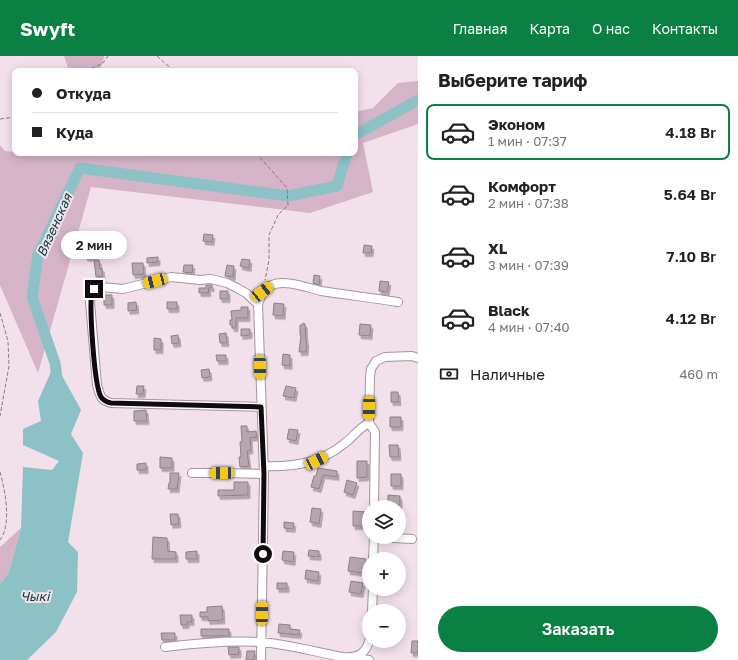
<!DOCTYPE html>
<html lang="ru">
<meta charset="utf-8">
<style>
body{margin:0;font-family:"Golos Text",sans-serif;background:#f6f6f6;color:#222;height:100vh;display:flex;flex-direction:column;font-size:15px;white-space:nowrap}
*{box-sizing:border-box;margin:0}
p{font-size:13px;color:#767676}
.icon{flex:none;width:22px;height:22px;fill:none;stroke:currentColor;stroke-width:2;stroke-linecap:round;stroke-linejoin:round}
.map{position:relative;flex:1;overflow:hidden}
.side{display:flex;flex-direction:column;background:#fff;width:320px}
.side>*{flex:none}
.guide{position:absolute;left:12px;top:12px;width:346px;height:88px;border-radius:8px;box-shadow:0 2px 10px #0003;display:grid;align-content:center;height:88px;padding:0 20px;background:#fff}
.fabs{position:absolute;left:362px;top:444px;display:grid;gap:8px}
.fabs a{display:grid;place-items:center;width:44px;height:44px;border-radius:50%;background:#fff;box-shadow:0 2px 10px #0003;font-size:20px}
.end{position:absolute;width:18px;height:18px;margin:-9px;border:5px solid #110b0e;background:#fff;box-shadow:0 0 0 2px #fff}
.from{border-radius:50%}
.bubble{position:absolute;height:28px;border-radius:14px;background:#fff;box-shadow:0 2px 10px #0003;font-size:13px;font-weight:600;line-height:28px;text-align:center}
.car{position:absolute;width:12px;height:24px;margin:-12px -6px;border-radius:5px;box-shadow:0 0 3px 1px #0007;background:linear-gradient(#f5c518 24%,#345 0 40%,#f5c518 0 76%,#345 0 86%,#f5c518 0)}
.guide b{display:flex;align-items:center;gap:14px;height:38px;font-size:15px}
.guide b+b{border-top:1px solid #e0e0e0}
.guide i{width:10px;height:10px;background:#222}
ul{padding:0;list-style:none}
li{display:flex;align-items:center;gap:12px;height:56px;margin:0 8px 6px;padding:0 12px;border:2px solid transparent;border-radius:8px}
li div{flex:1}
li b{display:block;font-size:15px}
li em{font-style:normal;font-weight:600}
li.current{border-color:#0b8043}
li>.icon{width:36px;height:36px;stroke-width:1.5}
h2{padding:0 20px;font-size:18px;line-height:48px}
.pay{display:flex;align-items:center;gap:10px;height:44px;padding:0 20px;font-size:15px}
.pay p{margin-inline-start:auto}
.button{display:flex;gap:8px;margin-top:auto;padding:8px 20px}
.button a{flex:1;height:46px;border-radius:24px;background:#0b8043;color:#fff;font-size:16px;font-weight:600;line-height:46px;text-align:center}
header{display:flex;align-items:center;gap:24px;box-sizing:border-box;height:56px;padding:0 20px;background:#0b8043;color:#fff}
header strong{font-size:19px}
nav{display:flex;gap:22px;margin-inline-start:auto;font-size:14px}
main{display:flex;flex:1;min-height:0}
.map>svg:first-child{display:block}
.green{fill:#d5b4c7}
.water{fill:#8cc1c6}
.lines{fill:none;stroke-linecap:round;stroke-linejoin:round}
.river{stroke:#8cc1c6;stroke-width:11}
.building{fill:#b6a6af;stroke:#8f7f88;filter:url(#shadow)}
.minor-casing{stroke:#a4949d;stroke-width:10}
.path{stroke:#877b82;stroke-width:1;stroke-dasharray:4 2;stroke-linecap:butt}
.minor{stroke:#fff;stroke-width:8}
.route{stroke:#110b0e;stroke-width:5}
.labels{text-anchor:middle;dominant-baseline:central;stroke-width:4;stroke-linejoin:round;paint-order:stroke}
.water-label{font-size:13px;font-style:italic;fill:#053a3e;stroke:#f2e1eb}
</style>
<header>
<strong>Swyft</strong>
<nav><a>Главная</a><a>Карта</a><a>О нас</a><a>Контакты</a></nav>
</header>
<main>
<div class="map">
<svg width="418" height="604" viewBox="0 0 418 604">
<defs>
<filter id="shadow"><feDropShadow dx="2" dy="3.5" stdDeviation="0" flood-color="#0004"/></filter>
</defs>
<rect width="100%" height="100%" fill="#f2e1eb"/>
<!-- green -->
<path class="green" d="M64,0H104V1L100,15H69Z
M418,25V68L363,87L373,136L310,157L91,131L38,317L0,229V89L5,95L15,96V97L45,98L46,97H355V56L373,52L398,27Z
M21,472L9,516L0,528V491Z"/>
<!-- water -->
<path class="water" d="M55,307L81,354L71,378L83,397L68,486L78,496L77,536L56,576L27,604H0V528L9,516L21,472L23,411L52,414L59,405L23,389V373L41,365L38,345Z"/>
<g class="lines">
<!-- river -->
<path class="river" d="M355,79L418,44
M57,322L55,307L32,241L38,199L80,112L288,140L337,130L347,97"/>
</g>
<!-- building -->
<path class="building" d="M204,178L213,179L212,186L203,185Z
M364,189L372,190L371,197H363Z
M87,194L96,195L95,202L85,201Z
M158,201V206L147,207V202Z
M242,203L250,204L249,212L240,210Z
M94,204H99L100,213L102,212L103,220L96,221Z
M132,207H143L144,218L133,219Z
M184,209H193L192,217L183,216Z
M227,209L234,210L233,221L225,220Z
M314,219L320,220L319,229L313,227Z
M380,225L389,226L387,236L379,235Z
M206,229H212V232H208L209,237H199V232H206Z
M220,235H228V243H220Z
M104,239H112V249H104Z
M136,246L137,254L128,255V247Z
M167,246H177V253H167Z
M274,247L284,248L283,260L273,259Z
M241,251H248V262H236V272H232V269H230V264H232L231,255L241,254Z
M303,267L305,268L306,285L307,286L306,296H299L301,279H300V269H302Z
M360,268L371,269L370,280L359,279Z
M241,273H250V279L241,280Z
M226,277L227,287H220L219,278Z
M178,279L179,287L172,288L171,280Z
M154,282L161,283V294H154Z
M283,298L290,299V310L282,309Z
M216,299H226V305H217Z
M209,313L210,321L202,322L201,314Z
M137,330H144L143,338H136Z
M286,330L296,332L294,342L283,340Z
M391,336H398L399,346H391Z
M146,354L147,365H134V355Z
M390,361H401V371H390Z
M241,370H247V376L256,375L257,381L250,382L251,394L247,395L249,410L240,411L239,401H241L240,386L242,385Z
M289,373L298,374L296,385L287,383Z
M389,389H398L399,401H390Z
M160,401L172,402V412H160Z
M357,405H367V421L357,422Z
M146,407V414H137V408Z
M318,412L337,415V421L323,419L319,433L311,431L314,420H316Z
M170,417H179L177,433H168L169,427H170Z
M391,418H401V430H391Z
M347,424L357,427L353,439L344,436Z
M234,426H248V439L218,440V434H234Z
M388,439L400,440V449H388Z
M312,452L321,453L319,468L310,466Z
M353,455L367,456L366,470H353Z
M170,458H178L179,468L171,469Z
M284,466L294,467L293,473L284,472Z
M153,481L167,482L168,495L176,496V503H152Z
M309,494L319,495V501L308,500Z
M197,495V503H186V496Z
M283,495L294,496L293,506L282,504Z
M350,501L366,503L364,517L348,515Z
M306,514L319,516L318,525L305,523Z
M351,525L363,527L361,538L349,536Z
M277,527H287V533H277Z
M222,550L223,564L208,565V561H200V556H207V551Z
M180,559H192V566H187V569H181Z
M279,568L290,569V573L300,574L299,579L278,577Z
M201,573H229V580H201Z
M161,577H175V584H162Z
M412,585H418V597H411Z
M228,591H239V598L229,599Z
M247,595H255L254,604H246Z"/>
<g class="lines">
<!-- minor casing -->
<g class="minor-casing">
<path id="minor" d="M258,248L246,237L237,232L227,227L211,223L200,224L171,221L123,233L101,231L92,235L90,246L97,329C100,339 100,344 111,347L261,351
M264,410C295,411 321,407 345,387C354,380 359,372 369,367
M192,417H222L264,418
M374,451L375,376L369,367L370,321L371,313L376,305L385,301L412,300L418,302
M374,481L412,483
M373,503L374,481
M372,555L373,533
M165,591C197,587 228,584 260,586C288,588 315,596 342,601C355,602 365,600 369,585
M354,602L369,604
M261,604L264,418L258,248C261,240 264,232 272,229C285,223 308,232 321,235C347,239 373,242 398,246"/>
</g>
<!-- path -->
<path class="path" d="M157,0L174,15
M86,15L103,7L108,0
M0,63L15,61
M256,97L287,132L288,149L278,159L269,179V204L265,224
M0,257L8,285L9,310L0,360
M0,416C5,434 12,468 0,484"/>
<!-- minor -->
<use href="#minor" class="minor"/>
</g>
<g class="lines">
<!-- route -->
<path class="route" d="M94,233L92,235C89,249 94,329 101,341C104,345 106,346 111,347L261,351L264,418L263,498"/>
</g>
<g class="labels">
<!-- water labels -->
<g class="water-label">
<text transform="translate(54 169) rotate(-66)">Вязенская</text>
<text x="35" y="540">Чыкі</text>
</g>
</g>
</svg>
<div class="fabs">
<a><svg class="icon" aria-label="layers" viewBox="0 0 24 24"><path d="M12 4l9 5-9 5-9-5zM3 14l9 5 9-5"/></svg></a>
<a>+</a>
<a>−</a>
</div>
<i class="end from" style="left:263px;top:498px"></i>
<i class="end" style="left:94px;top:233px"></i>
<div class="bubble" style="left:61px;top:175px;width:66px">2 мин</div>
<i class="car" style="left:155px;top:225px;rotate:255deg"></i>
<i class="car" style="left:262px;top:236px;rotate:52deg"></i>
<i class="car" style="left:260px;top:311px;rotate:179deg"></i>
<i class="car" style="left:369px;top:352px;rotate:181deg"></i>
<i class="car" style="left:316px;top:405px;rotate:63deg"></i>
<i class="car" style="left:222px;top:417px;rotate:269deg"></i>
<i class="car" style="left:262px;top:557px;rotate:1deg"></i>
<div class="guide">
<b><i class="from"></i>Откуда</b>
<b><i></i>Куда</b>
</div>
</div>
<section class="side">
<h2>Выберите тариф</h2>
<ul>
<li class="current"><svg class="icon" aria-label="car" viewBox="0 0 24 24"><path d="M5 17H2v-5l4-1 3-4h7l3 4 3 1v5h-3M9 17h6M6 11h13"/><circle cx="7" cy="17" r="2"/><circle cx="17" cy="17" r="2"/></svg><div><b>Эконом</b><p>1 мин · 07:37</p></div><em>4.18 Br</em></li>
<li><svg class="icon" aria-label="car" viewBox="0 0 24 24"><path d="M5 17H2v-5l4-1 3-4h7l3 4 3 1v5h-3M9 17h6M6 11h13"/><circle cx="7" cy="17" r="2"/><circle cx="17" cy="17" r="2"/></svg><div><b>Комфорт</b><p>2 мин · 07:38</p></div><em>5.64 Br</em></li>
<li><svg class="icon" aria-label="car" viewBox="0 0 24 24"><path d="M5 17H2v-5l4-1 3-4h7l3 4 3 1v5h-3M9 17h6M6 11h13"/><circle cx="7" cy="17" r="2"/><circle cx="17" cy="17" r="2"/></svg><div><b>XL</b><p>3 мин · 07:39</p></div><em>7.10 Br</em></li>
<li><svg class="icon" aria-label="car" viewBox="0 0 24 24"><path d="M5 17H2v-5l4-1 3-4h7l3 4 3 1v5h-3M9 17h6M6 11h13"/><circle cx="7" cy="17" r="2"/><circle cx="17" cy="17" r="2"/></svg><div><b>Black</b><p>4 мин · 07:40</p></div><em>4.12 Br</em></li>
</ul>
<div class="pay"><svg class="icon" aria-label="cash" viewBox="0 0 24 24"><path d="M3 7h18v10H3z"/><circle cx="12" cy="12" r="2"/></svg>Наличные<p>460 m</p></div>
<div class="button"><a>Заказать</a></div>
</section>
</main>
